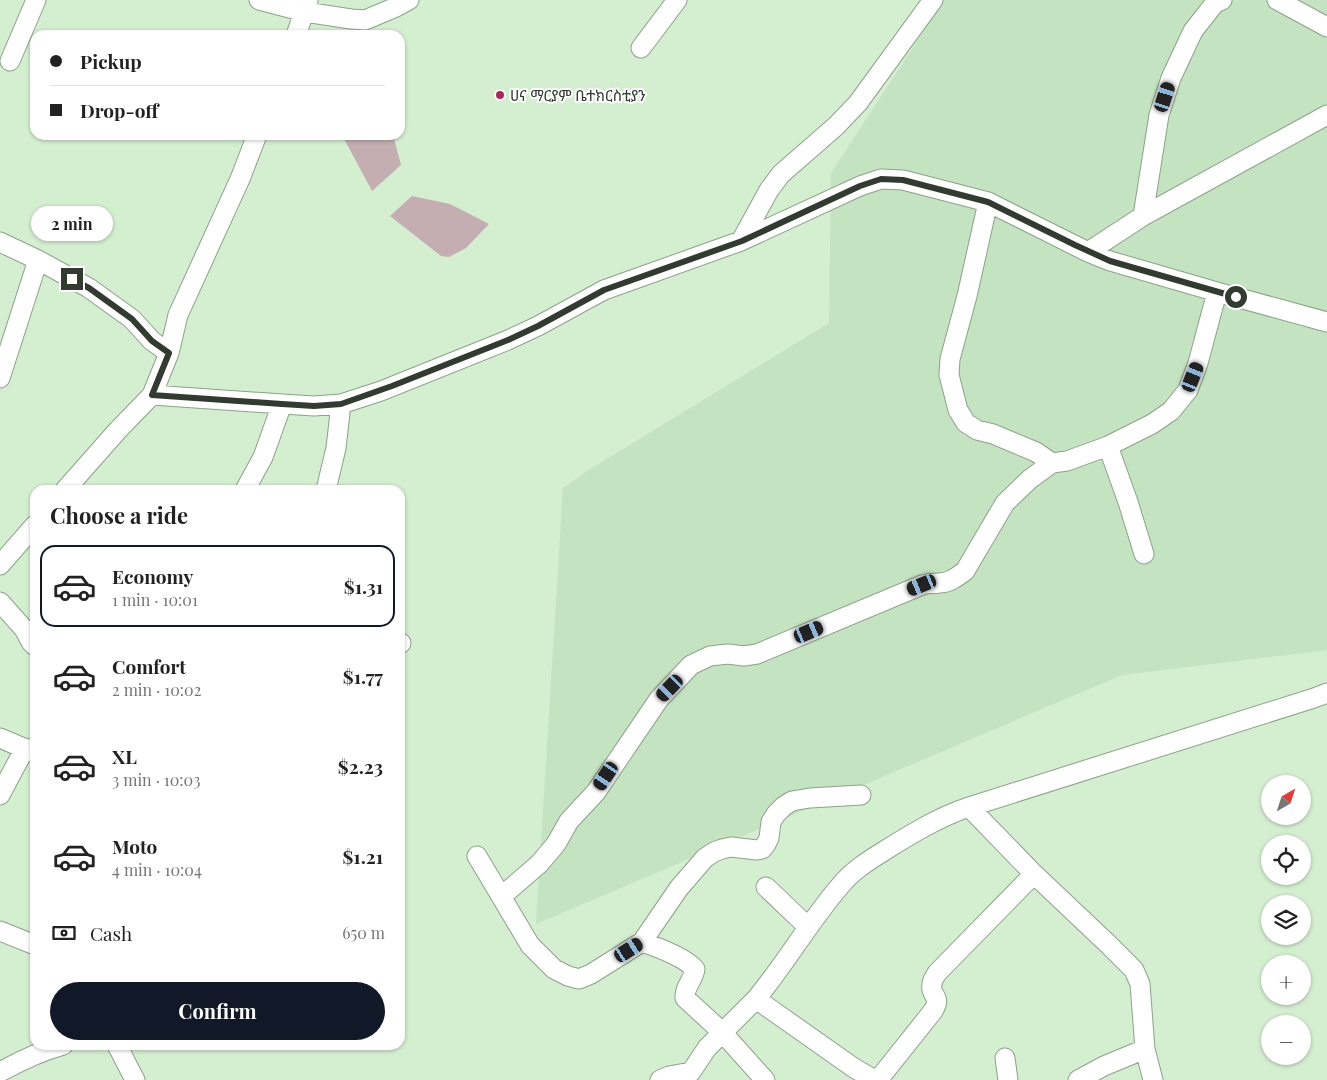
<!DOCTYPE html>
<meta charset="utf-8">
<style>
body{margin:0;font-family:"Playfair Display","Noto Sans Ethiopic",serif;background:#f2f2f2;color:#222;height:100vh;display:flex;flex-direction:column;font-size:19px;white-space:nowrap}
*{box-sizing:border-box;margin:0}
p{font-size:16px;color:#767676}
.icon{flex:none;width:28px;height:28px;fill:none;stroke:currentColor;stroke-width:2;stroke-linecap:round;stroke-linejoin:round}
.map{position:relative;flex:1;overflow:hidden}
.side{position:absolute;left:30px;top:485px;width:375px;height:565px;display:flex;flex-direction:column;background:#fff;border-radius:15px;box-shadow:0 1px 4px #0004}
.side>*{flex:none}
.top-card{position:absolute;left:30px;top:30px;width:375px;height:110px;border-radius:15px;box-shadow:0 1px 4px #0004;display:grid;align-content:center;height:110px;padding:0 20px;background:#fff}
.needle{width:32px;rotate:39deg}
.controls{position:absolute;left:1261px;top:775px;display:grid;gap:10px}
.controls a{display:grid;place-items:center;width:50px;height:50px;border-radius:50%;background:#fff;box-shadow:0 1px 4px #0004;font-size:25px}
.end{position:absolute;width:22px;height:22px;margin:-11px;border:6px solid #313b30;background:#fff;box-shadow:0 0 0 2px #fff}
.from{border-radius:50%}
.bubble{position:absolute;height:35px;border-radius:18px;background:#fff;box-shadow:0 1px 4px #0004;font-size:16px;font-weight:700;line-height:35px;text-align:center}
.car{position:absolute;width:15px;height:30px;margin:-15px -8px;border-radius:6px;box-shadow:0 0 4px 1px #0007;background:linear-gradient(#222 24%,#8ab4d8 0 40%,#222 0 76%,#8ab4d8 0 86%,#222 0)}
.top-card b{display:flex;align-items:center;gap:18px;height:48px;font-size:19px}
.top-card b+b{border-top:1px solid #e0e0e0}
.top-card i{width:12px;height:12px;background:#222}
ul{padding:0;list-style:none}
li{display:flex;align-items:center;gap:15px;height:82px;margin:0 10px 8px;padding:0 10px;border:2px solid transparent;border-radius:15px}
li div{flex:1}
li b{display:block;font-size:19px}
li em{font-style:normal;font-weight:700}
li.on{border-color:#111827}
li>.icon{width:45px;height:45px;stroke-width:1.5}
h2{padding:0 20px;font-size:22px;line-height:60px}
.pay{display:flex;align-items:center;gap:12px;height:55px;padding:0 20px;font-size:19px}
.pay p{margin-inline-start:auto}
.action{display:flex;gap:10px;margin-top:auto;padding:10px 20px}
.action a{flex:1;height:58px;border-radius:30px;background:#111827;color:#fff;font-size:20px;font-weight:700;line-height:58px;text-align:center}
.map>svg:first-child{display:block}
.built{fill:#c4e3c0}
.green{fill:#c4aeb2}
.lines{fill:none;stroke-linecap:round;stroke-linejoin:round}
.minor-casing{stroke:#8ba388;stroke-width:21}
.minor{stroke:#fff;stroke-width:19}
.route{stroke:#313b30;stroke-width:6}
.poi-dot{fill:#b22459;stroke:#fff;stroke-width:2}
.labels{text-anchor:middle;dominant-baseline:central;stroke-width:4;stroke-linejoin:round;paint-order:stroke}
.poi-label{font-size:15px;fill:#313b30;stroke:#fff;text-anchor:start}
</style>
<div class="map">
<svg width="1327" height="1080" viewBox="0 0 1327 1080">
<rect width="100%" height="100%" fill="#d4eed0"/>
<!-- built -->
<path class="built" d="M944,0H1327V650L1122,675L536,924L563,488L587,471L829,323L831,173Z"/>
<!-- green -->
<path class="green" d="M342,135H393L401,165L372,191Z
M412,196L450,204L489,224L466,248L449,257L441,256L390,216Z"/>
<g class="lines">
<!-- minor casing -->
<g class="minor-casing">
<path id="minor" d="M259,0L305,12L351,19L365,20L396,7L409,0
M1277,0L1327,27
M296,35L308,1
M641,48L677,0
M10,61L36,0
M988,202L967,296L950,359L949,375L958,410L966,423L977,430L993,434L1036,452L1052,463L1067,461L1108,446L1152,424L1171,411L1188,390L1198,363L1217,292
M1143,216L1159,115L1171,78L1193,31L1215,3L1222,0
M741,241L769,190L781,174L836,126L858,103L933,0
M0,242L38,260L89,288L132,319L152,341L169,353
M1088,252L1143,216L1327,115
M0,378L38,260
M152,395L169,353L178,315L240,179L257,135
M1108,446L1128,502L1144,554
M65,490L118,430L152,395L282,404L314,406L341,404L381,391L508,340L538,326L604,290L741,241L860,186L881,179L903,180L988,202L1088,252L1110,261L1217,292L1327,322
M245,490L263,457L282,404
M326,490L336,448L341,404
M0,565L35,525
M0,602L24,629L31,642L35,646
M400,644L401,643
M0,738L35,753
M0,795L25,748
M969,807L1314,698L1327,693
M477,856L530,945L554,969L568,976L579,979L591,974L642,942L679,888L705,858L714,852L722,849L731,847L757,850L762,849L766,844L769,838L771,822L776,814L784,806L792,801L810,798L861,795
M766,887L808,927
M502,896L539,864L556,844L569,821L596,792L659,699L691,665L710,656L728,654L744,656L757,654L922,585C928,583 932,584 939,583C949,583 957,577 965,571L1005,503L1030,479L1052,463
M0,931L35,945
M642,942C657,947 684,957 695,969C694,979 684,987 685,998L722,1032L765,1080
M117,1045L135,1080
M1005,1058L1008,1080
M0,1072C20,1061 41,1051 63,1045
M660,1080L669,1076L691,1072L707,1048L756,999
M875,1080L854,1068L756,999C786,963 809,922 840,886C852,871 868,861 884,851C911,834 939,817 969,807L1034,874L1109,945L1134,970L1140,984L1145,1049L1153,1080
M878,1080L933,1011C943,995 929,997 932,984C932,980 935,977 937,973L1034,874
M1078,1080L1104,1066L1145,1049"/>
</g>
<!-- minor -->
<use href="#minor" class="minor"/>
</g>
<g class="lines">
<!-- route -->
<path class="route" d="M72,279L89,288L132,319L152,341L169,353L152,395L282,404L314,406L341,404L392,386L508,340L538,326L604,290L742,241L860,186L881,179L903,180L988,202L1075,245L1110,261L1236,297"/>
</g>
<!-- markers -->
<circle class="poi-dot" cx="500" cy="95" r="5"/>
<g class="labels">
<!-- poi labels -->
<g class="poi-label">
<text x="510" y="95">ሀና ማርያም ቤተክርስቲያን</text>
</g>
</g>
</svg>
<div class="controls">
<a><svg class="needle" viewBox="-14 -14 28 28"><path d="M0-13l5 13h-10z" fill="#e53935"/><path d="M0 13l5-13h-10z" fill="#767676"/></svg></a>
<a><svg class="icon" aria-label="locate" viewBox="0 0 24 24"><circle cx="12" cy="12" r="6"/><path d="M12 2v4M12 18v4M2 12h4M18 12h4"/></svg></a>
<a><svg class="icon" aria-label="layers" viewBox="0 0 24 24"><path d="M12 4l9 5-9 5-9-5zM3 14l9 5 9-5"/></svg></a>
<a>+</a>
<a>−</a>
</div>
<i class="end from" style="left:1236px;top:297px"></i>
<i class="end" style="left:72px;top:279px"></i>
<div class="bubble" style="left:31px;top:206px;width:82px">2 min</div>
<i class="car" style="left:1165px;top:97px;rotate:18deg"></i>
<i class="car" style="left:1193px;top:377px;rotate:22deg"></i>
<i class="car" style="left:922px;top:585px;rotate:248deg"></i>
<i class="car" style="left:809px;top:632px;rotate:67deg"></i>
<i class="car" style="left:670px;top:688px;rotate:224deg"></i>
<i class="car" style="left:606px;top:776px;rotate:214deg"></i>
<i class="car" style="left:629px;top:950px;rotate:58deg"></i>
<div class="top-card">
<b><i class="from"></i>Pickup</b>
<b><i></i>Drop-off</b>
</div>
<section class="side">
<h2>Choose a ride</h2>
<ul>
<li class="on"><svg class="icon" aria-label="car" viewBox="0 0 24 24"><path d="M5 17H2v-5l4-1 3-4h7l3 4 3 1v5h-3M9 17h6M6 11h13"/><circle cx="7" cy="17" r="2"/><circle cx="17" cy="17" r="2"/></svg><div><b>Economy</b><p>1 min · 10:01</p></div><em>$1.31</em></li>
<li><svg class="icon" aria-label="car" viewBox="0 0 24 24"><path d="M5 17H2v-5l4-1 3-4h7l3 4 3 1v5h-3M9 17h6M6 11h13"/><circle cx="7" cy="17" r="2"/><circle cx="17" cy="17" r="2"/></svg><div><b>Comfort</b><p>2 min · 10:02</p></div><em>$1.77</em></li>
<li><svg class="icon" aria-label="car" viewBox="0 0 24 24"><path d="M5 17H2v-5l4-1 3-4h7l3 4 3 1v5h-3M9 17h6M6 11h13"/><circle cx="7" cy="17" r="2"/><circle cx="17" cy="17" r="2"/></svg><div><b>XL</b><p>3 min · 10:03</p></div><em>$2.23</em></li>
<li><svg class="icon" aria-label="car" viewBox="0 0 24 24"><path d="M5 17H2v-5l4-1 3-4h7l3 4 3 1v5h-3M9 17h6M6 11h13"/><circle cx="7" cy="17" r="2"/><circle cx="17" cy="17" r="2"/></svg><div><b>Moto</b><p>4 min · 10:04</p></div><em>$1.21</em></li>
</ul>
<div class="pay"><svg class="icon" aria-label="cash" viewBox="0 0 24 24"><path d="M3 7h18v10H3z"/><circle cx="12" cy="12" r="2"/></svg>Cash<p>650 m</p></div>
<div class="action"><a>Confirm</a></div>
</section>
</div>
